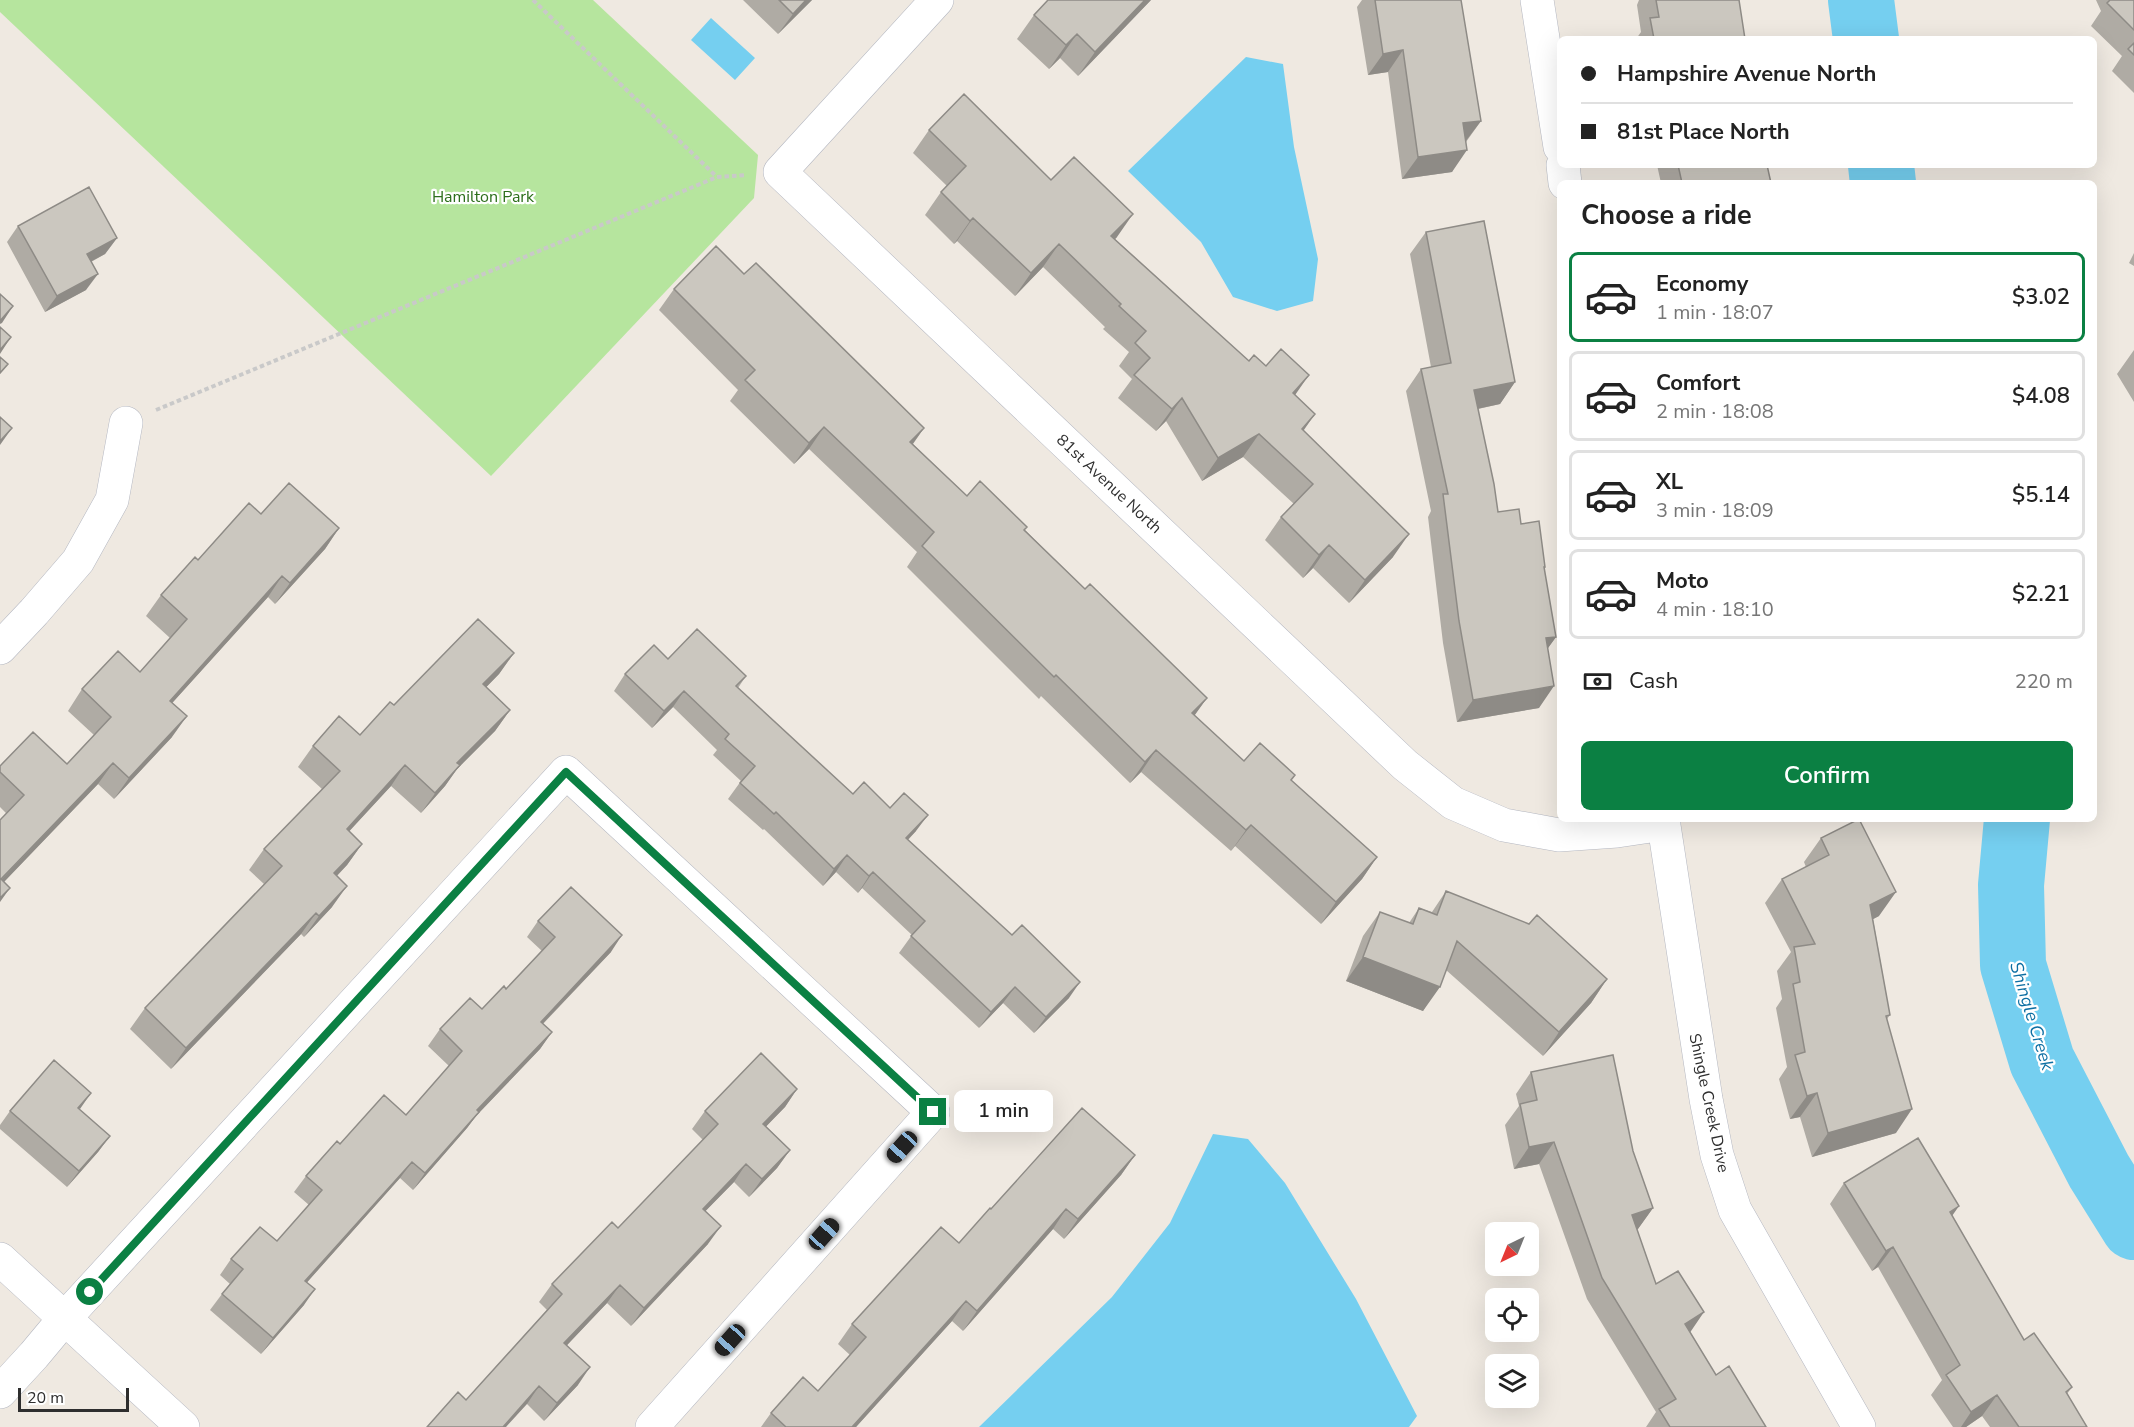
<!DOCTYPE html>
<meta charset="utf-8">
<style>
body{margin:0;font-family:"Nunito Sans",sans-serif;background:#f2f2f2;color:#222;height:100vh;display:flex;flex-direction:column;font-size:22px;white-space:nowrap}
*{box-sizing:border-box;margin:0}
p{font-size:20px;color:#767676}
.icon{flex:none;width:33px;height:33px;fill:none;stroke:currentColor;stroke-width:2;stroke-linecap:round;stroke-linejoin:round}
.map{position:relative;flex:1;overflow:hidden}
.sheet{position:absolute;left:1557px;top:180px;width:540px;height:642px;display:flex;flex-direction:column;background:#fff;border-radius:9px;box-shadow:0 6px 24px #0002}
.sheet>*{flex:none}
.guide{position:absolute;left:1557px;top:36px;width:540px;height:132px;border-radius:9px;box-shadow:0 6px 24px #0002;display:grid;align-content:center;height:132px;padding:0 24px;background:#fff}
.needle{width:39px;rotate:223deg}
.fabs{position:absolute;left:1485px;top:1222px;display:grid;gap:12px}
.fabs a{display:grid;place-items:center;width:54px;height:54px;border-radius:9px;background:#fff;box-shadow:0 6px 24px #0002;font-size:30px}
.scale{position:absolute;left:18px;bottom:15px;width:111px;box-sizing:border-box;padding-left:6px;border:3px solid #2e2e2e;border-top:0;font-size:16px;line-height:21px;white-space:nowrap;color:#2e2e2e;-webkit-text-stroke:4px #fff;paint-order:stroke}
.end{position:absolute;width:27px;height:27px;margin:-14px;border:8px solid #0b8043;background:#fff;box-shadow:0 0 0 3px #fff}
.from{border-radius:50%}
.bubble{position:absolute;height:42px;border-radius:9px;background:#fff;box-shadow:0 6px 24px #0002;font-size:20px;font-weight:600;line-height:42px;text-align:center}
.car{position:absolute;width:18px;height:36px;margin:-18px -9px;border-radius:8px;box-shadow:0 0 4px 2px #0007;background:linear-gradient(#222 24%,#8ab4d8 0 40%,#222 0 76%,#8ab4d8 0 86%,#222 0)}
.guide b{display:flex;align-items:center;gap:21px;height:57px;font-size:22px}
.guide b+b{border-top:2px solid #e0e0e0}
.guide i{width:15px;height:15px;background:#222}
ul{padding:0;list-style:none}
li{display:flex;align-items:center;gap:18px;height:90px;margin:0 12px 9px;padding:0 12px;border:3px solid #e0e0e0;border-radius:9px}
li div{flex:1}
li b{display:block;font-size:22px}
li em{font-style:normal;font-weight:600}
li.selected{border-color:#0b8043}
li>.icon{width:54px;height:54px;stroke-width:1.5}
h2{padding:0 24px;font-size:27px;line-height:72px}
.pay{display:flex;align-items:center;gap:15px;height:66px;padding:0 24px;font-size:22px}
.pay p{margin-inline-start:auto}
.action{display:flex;gap:12px;margin-top:auto;padding:12px 24px}
.action a{flex:1;height:69px;border-radius:9px;background:#0b8043;color:#fff;font-size:24px;font-weight:600;line-height:69px;text-align:center}
.map>svg:first-child{display:block}
.green{fill:#b6e59e}
.water{fill:#75cff0}
.lines{fill:none;stroke-linecap:round;stroke-linejoin:round}
.river{stroke:#75cff0;stroke-width:66}
.street-casing{stroke:#b4b7c1;stroke-width:34}
.secondary-casing{stroke:#b4b7c1;stroke-width:34}
.path{stroke:#c9c9c9;stroke-width:4;stroke-dasharray:4.5 3;stroke-linecap:butt}
.street{stroke:#fff;stroke-width:33}
.secondary{stroke:#fff;stroke-width:33}
.wall{fill:#afaba4}
.shaded-wall{fill:#8e8b86}
.building{fill:#cbc7bf;stroke:#8e8b86;stroke-width:1.5}
.route{stroke:#0b8043;stroke-width:8}
.labels{text-anchor:middle;dominant-baseline:central;stroke-width:4.5;stroke-linejoin:round;paint-order:stroke}
.park-label{font-size:16px;fill:#2c6e1b;stroke:#fff}
.street-label{font-size:16px;fill:#2e2e2e;stroke:#fff}
.water-label{font-size:18px;font-style:italic;fill:#0d6fa3;stroke:#fff}
</style>
<div class="map">
<svg width="2134" height="1427" viewBox="0 0 2134 1427">
<rect width="100%" height="100%" fill="#efe9e1"/>
<!-- green -->
<path class="green" d="M0,0H593L758,155L754,198L491,476L0,12Z"/>
<!-- water -->
<path class="water" d="M711,18L755,58L735,80L691,40Z
M1246,57L1283,64L1294,147L1318,259L1313,301L1277,311L1233,297L1201,242L1128,171Z
M1213,1134L1248,1139L1285,1183L1356,1299L1417,1416L1409,1427H979L1112,1297L1170,1223Z"/>
<g class="lines">
<!-- river -->
<path class="river" d="M1861,0L1866,39
M1881,165L1883,183
M2017,819L2011,885L2013,965L2042,1061L2099,1171L2134,1227"/>
<!-- street casing -->
<g class="street-casing">
<path id="street" d="M937,0L780,172L1405,765L1453,803L1504,825L1559,835L1617,831L1664,824
M1537,0L1560,147
M1563,165L1565,183
M0,648L34,612L78,561L112,500L126,423
M1663,819L1706,1099L1717,1155L1735,1210L1859,1427
M0,1392L34,1355L64,1319L566,772L933,1112L652,1427"/>
</g>
<!-- secondary casing -->
<g class="secondary-casing">
<path id="secondary" d="M0,1259L183,1427"/>
</g>
<!-- path -->
<path class="path" d="M533,0L717,177
M156,410L717,177L747,175"/>
<!-- street -->
<use href="#street" class="street"/>
<!-- secondary -->
<use href="#secondary" class="secondary"/>
</g>
<!-- wall -->
<path class="wall" d="M743,0H812L778,34Z
M1151,0L1078,76L1060,58L1049,69L1017,39L1034,15Z
M1362,0H1461L1481,121L1466,142L1452,172L1402,179L1388,72L1368,75L1357,7Z
M1639,0H1739L1745,39H1636L1641,32L1637,5Z
M2096,0H2134V93L2112,71L2122,56L2091,26L2101,11Z
M929,130L1051,180L1117,237L1115,239L1249,361L1295,395L1304,431L1393,557L1349,603L1313,568L1303,578L1265,540L1281,517L1294,504L1243,457L1202,481L1166,421L1156,431L1118,398L1132,379L1119,366L1129,352L1103,329L1105,327L1043,267L1015,296L957,241L954,244L925,215L941,192L947,186L913,153Z
M1657,165H1767L1771,183H1661Z
M18,226L117,238L105,254L91,262L86,290L45,312L7,242Z
M1426,232L1515,382L1500,404L1478,409L1498,512L1521,524L1544,569L1556,637L1548,648L1539,708L1457,722L1443,643L1428,517L1431,511L1406,391L1421,369L1431,367L1410,254Z
M2134,253V266L2129,263Z
M744,274L924,428L913,444L967,496L1025,530L1085,589L1207,698L1194,715L1244,761L1291,781L1377,857L1362,879L1321,924L1235,846L1231,851L1141,772L1130,783L1041,696L1039,699L907,567L917,552L809,449L794,464L730,401L738,390L659,310L674,289Z
M2134,350V402L2117,374Z
M261,514L339,528L325,549L275,604L268,597L172,703V737L114,799L98,784L4,882L0,902L6,813L0,807V766L67,764L94,735L68,711L82,689L140,672L170,638L146,616L161,595L198,560Z
M514,653L499,674L486,687L510,710L495,731L457,769L445,786L421,813L391,786L349,831L362,844L347,865L337,876L332,907L304,937L301,934L171,1069L130,1029L145,1008L264,884L249,870L264,849L322,789L298,767L313,746L360,735L394,705Z
M668,659L746,676L738,688L853,794L890,808L916,831L908,840L1069,998L1034,1033L1003,1003L979,1028L899,953L912,935L862,888L858,893L836,872L823,886L764,829L763,830L728,799L741,781L713,755L717,750L673,707L652,728L614,691L625,674Z
M1821,838L1879,916L1873,919L1890,1015L1887,1019L1896,1133L1812,1157L1800,1117L1790,1119L1779,1079L1787,1067L1776,1008L1782,999L1777,971L1791,952L1765,903L1782,879L1806,867L1804,862Z
M1446,891L1607,979L1591,1003L1543,1056L1446,970L1423,1011L1346,981L1363,936L1380,912L1409,923L1419,908L1432,912Z
M538,921L611,952L543,1024L552,1032L540,1049L476,1116L467,1128L413,1190L400,1178L307,1282L304,1305L261,1354L210,1310L222,1294L230,1284L220,1275L231,1259L277,1241L309,1205L294,1192L306,1176L340,1144L406,1115L449,1066L428,1046L440,1029L482,1009L506,989L542,951L527,937Z
M1531,1072L1633,1151L1653,1208L1637,1230L1656,1284L1690,1332L1716,1375L1766,1427H1646L1656,1412L1587,1299L1539,1164L1514,1169L1505,1125L1519,1106L1516,1094Z
M797,1089L785,1107L766,1126L790,1150L777,1168L749,1197L734,1182L705,1211L708,1244L631,1326L607,1303L567,1345L578,1385L544,1421L527,1404L466,1400L547,1310L539,1302L552,1284L618,1228L703,1140L692,1129L705,1111Z
M79,1109L110,1136L98,1152L67,1187L0,1129V1125L10,1111Z
M1135,1155L1121,1175L1064,1239L1053,1229L963,1331L952,1321L856,1427H761L771,1413L818,1391L850,1355L838,1344L852,1324L959,1243L991,1209Z
M1844,1183L1952,1216L2024,1340L2072,1387L2067,1394L2087,1427H1990L1982,1416L1966,1427H1953L1931,1395L1942,1380L1878,1267L1872,1271L1830,1204Z"/>
<!-- shaded-wall -->
<path class="shaded-wall" d="M806,0H812L778,34L793,14Z
M1145,0H1151L1078,76L1095,52Z
M1077,34L1060,58L1049,69L1066,45Z
M1403,50L1388,72L1368,75L1383,54Z
M1481,121L1465,142L1463,123Z
M1467,150L1452,172L1402,179L1418,157Z
M1133,214L1117,237L1096,259L1111,236Z
M973,218L957,241L954,244L970,221Z
M117,238L105,254L75,270L87,254Z
M1059,244L1043,267L1015,296L1031,273Z
M98,274L86,290L45,312L57,296Z
M13,306L2,323L0,324V321Z
M11,337L0,354V350Z
M1309,375L1293,398V393Z
M1515,382L1500,404L1458,413L1474,390Z
M1182,398L1166,421L1156,431L1172,409Z
M1315,414L1299,437L1302,429Z
M824,427L809,449L794,464L809,443Z
M12,428L0,445V441Z
M924,428L909,449L910,442Z
M1259,434L1243,457L1202,481L1218,458Z
M339,528L325,549L275,604L290,583Z
M1409,534L1393,557L1349,603L1365,580Z
M1329,545L1313,568L1303,578L1319,555Z
M282,576L268,597L155,722L170,701Z
M1556,637L1540,659L1546,638Z
M514,653L499,674L469,705L483,684Z
M1554,686L1539,708L1457,722L1473,700Z
M684,691L673,707L652,728L664,711Z
M1207,698L1192,719V713Z
M510,710L495,731L457,769L445,786L421,813L457,763Z
M187,716L172,737L114,799L129,778Z
M1156,750L1141,772L1130,783L1145,762Z
M113,763L98,784L0,886V881Z
M405,765L391,786L332,850L347,829Z
M928,815L916,831L894,854L906,838Z
M1251,825L1235,846L1231,851L1246,830Z
M362,844L347,865L319,894L334,873Z
M847,855L836,872L823,886L834,869Z
M1377,857L1362,879L1321,924L1336,902Z
M873,872L862,888L858,893L869,876Z
M347,886L332,907L304,937L319,916Z
M10,888L0,902V898Z
M1896,892L1879,916L1854,929L1870,905Z
M316,913L301,934L171,1069L186,1048Z
M622,935L611,952L529,1038L541,1022Z
M1363,957L1440,987L1423,1011L1346,981Z
M1607,979L1591,1003L1543,1056L1559,1032Z
M1080,982L1069,998L1034,1033L1046,1017Z
M1015,987L1003,1003L979,1028L991,1012Z
M552,1032L540,1049L476,1116L467,1128L413,1190L425,1173L477,1110Z
M797,1089L785,1107L751,1142L763,1124Z
M91,1093L80,1109L78,1108Z
M1817,1093L1800,1117L1790,1119L1807,1096Z
M1912,1109L1896,1133L1812,1157L1828,1133Z
M110,1136L98,1152L67,1187L79,1171Z
M1554,1142L1539,1164L1514,1169L1529,1147Z
M790,1150L777,1168L749,1197L762,1179Z
M1135,1155L1121,1175L1064,1239L1078,1219Z
M412,1162L400,1178L294,1297L305,1281Z
M746,1164L734,1182L690,1227L703,1209Z
M1959,1206L1945,1226L1950,1212Z
M1653,1208L1638,1229L1617,1236L1632,1215Z
M1066,1209L1053,1229L963,1331L977,1311Z
M721,1226L708,1244L631,1326L644,1308Z
M1893,1247L1878,1267L1872,1271L1886,1251Z
M620,1285L607,1303L552,1361L564,1343Z
M315,1289L304,1305L261,1354L273,1338Z
M966,1301L952,1321L856,1427H852Z
M1704,1312L1689,1334L1685,1324Z
M590,1367L578,1385L544,1421L557,1403Z
M539,1386L527,1404L506,1427H503Z
M1997,1395L1982,1416L1966,1427H1961L1971,1412Z"/>
<!-- building -->
<path class="building" d="M779,0H806L793,14Z
M1048,0H1145L1095,52L1077,34L1066,45L1034,15Z
M1375,0H1461L1481,121L1463,123L1467,150L1418,157L1403,50L1383,54Z
M1656,0H1739L1745,39H1654L1650,18L1659,17Z
M2110,0H2134V30L2107,3Z
M2134,43V55L2128,49Z
M964,94L1051,180L1074,157L1133,214L1111,236L1249,361L1254,355L1266,366L1281,349L1309,375L1293,393L1315,414L1302,429L1409,534L1365,580L1329,545L1319,555L1281,517L1313,484L1259,434L1218,458L1182,398L1172,409L1134,375L1150,358L1135,343L1146,331L1119,306L1121,304L1059,244L1031,273L973,218L970,221L941,192L966,166L929,130Z
M1678,165H1767L1771,183H1682Z
M89,187L117,238L87,254L98,274L57,296L18,226Z
M1484,221L1515,382L1474,390L1494,484L1498,512L1519,509L1521,524L1539,521L1545,567H1544L1556,637L1546,638L1554,686L1473,700L1459,621L1443,494H1448L1421,369L1451,363L1426,232Z
M716,246L744,274L756,263L924,428L910,442L967,496L980,481L1027,527L1024,530L1085,589L1090,584L1207,698L1192,713L1244,761L1260,743L1295,775L1291,780L1377,857L1336,902L1251,825L1246,830L1156,750L1145,762L1056,675L1054,677L922,546L934,532L824,427L809,443L745,380L755,370L674,289Z
M0,294L13,306L0,321Z
M0,327L11,337L0,350Z
M0,357L8,364L0,373Z
M0,417L12,428L0,441Z
M289,483L339,528L290,583L282,576L170,701L187,716L129,778L113,763L1,879L10,888L0,898V820L24,795L0,772V766L33,732L67,764L111,717L82,689L118,651L140,672L187,619L161,595L195,557L198,560L249,503L261,514Z
M478,619L514,653L483,684L510,710L457,763L460,765L435,793L405,765L347,829L362,844L334,873L347,886L319,916L316,913L186,1048L145,1008L282,866L264,849L340,771L313,746L339,716L360,735L390,702L394,705Z
M697,629L746,676L736,686L853,794L864,782L890,808L904,793L928,815L906,838L1012,935L1022,925L1080,982L1046,1017L1015,987L991,1012L911,936L925,921L873,872L869,876L847,855L834,869L776,812L774,814L740,783L755,766L725,739L729,734L684,691L664,711L625,674L654,645L668,659Z
M1859,819L1896,892L1870,905L1890,1015L1886,1016L1912,1109L1828,1133L1817,1093L1807,1096L1795,1055L1805,1052L1793,984L1800,982L1794,947L1815,944L1782,879L1829,855L1821,838Z
M571,887L622,935L541,1022L552,1032L477,1110L479,1112L425,1173L412,1162L305,1281L315,1289L273,1338L222,1294L243,1269L231,1259L260,1227L277,1241L322,1190L306,1176L337,1141L340,1144L384,1095L406,1115L462,1051L440,1029L470,998L482,1009L504,986L506,989L555,937L538,921Z
M1446,891L1529,924L1537,915L1607,979L1559,1032L1457,941L1440,987L1363,957L1380,912L1413,924L1419,908L1437,915Z
M761,1053L797,1089L763,1124L790,1150L762,1179L746,1164L703,1209L721,1226L644,1308L620,1285L564,1343L590,1367L557,1403L539,1386L503,1427H427L458,1392L466,1400L562,1294L552,1284L612,1222L618,1228L718,1124L705,1111Z
M1613,1055L1633,1151L1653,1208L1632,1215L1656,1284L1678,1271L1704,1312L1685,1324L1716,1375L1729,1366L1766,1427H1670L1659,1409L1676,1399L1602,1278L1554,1142L1529,1147L1520,1104L1537,1100L1531,1072Z
M54,1060L91,1093L78,1108L110,1136L79,1171L10,1111Z
M1082,1108L1135,1155L1078,1219L1066,1209L977,1311L966,1301L852,1427H786L771,1413L803,1377L818,1391L866,1337L852,1324L941,1227L959,1243L990,1208L991,1209Z
M1918,1138L1959,1206L1950,1212L2024,1340L2034,1333L2072,1387L2066,1392L2087,1427H2019L1997,1395L1971,1412L1946,1375L1960,1365L1893,1247L1886,1251L1844,1183Z"/>
<g class="lines">
<!-- route -->
<path class="route" d="M90,1292L566,772L933,1112"/>
</g>
<g class="labels">
<!-- park labels -->
<g class="park-label">
<text x="483" y="197">Hamilton Park</text>
</g>
<!-- street labels -->
<g class="street-label">
<text transform="translate(1109 484) rotate(43)">81st Avenue North</text>
<text transform="translate(1709 1103) rotate(78)">Shingle Creek Drive</text>
</g>
<!-- water labels -->
<g class="water-label">
<text transform="translate(2032 1016) rotate(73)">Shingle Creek</text>
</g>
</g>
</svg>
<div class="fabs">
<a><svg class="needle" viewBox="-14 -14 28 28"><path d="M0-13l5 13h-10z" fill="#e53935"/><path d="M0 13l5-13h-10z" fill="#767676"/></svg></a>
<a><svg class="icon" aria-label="locate" viewBox="0 0 24 24"><circle cx="12" cy="12" r="6"/><path d="M12 2v4M12 18v4M2 12h4M18 12h4"/></svg></a>
<a><svg class="icon" aria-label="layers" viewBox="0 0 24 24"><path d="M12 4l9 5-9 5-9-5zM3 14l9 5 9-5"/></svg></a>
</div>
<div class="scale">20 m</div>
<i class="end from" style="left:90px;top:1292px"></i>
<i class="end" style="left:933px;top:1112px"></i>
<div class="bubble" style="left:954px;top:1090px;width:99px">1 min</div>
<i class="car" style="left:902px;top:1147px;rotate:222deg"></i>
<i class="car" style="left:824px;top:1234px;rotate:42deg"></i>
<i class="car" style="left:730px;top:1340px;rotate:222deg"></i>
<div class="guide">
<b><i class="from"></i>Hampshire Avenue North</b>
<b><i></i>81st Place North</b>
</div>
<section class="sheet">
<h2>Choose a ride</h2>
<ul>
<li class="selected"><svg class="icon" aria-label="car" viewBox="0 0 24 24"><path d="M5 17H2v-5l4-1 3-4h7l3 4 3 1v5h-3M9 17h6M6 11h13"/><circle cx="7" cy="17" r="2"/><circle cx="17" cy="17" r="2"/></svg><div><b>Economy</b><p>1 min · 18:07</p></div><em>$3.02</em></li>
<li><svg class="icon" aria-label="car" viewBox="0 0 24 24"><path d="M5 17H2v-5l4-1 3-4h7l3 4 3 1v5h-3M9 17h6M6 11h13"/><circle cx="7" cy="17" r="2"/><circle cx="17" cy="17" r="2"/></svg><div><b>Comfort</b><p>2 min · 18:08</p></div><em>$4.08</em></li>
<li><svg class="icon" aria-label="car" viewBox="0 0 24 24"><path d="M5 17H2v-5l4-1 3-4h7l3 4 3 1v5h-3M9 17h6M6 11h13"/><circle cx="7" cy="17" r="2"/><circle cx="17" cy="17" r="2"/></svg><div><b>XL</b><p>3 min · 18:09</p></div><em>$5.14</em></li>
<li><svg class="icon" aria-label="car" viewBox="0 0 24 24"><path d="M5 17H2v-5l4-1 3-4h7l3 4 3 1v5h-3M9 17h6M6 11h13"/><circle cx="7" cy="17" r="2"/><circle cx="17" cy="17" r="2"/></svg><div><b>Moto</b><p>4 min · 18:10</p></div><em>$2.21</em></li>
</ul>
<div class="pay"><svg class="icon" aria-label="cash" viewBox="0 0 24 24"><path d="M3 7h18v10H3z"/><circle cx="12" cy="12" r="2"/></svg>Cash<p>220 m</p></div>
<div class="action"><a>Confirm</a></div>
</section>
</div>
